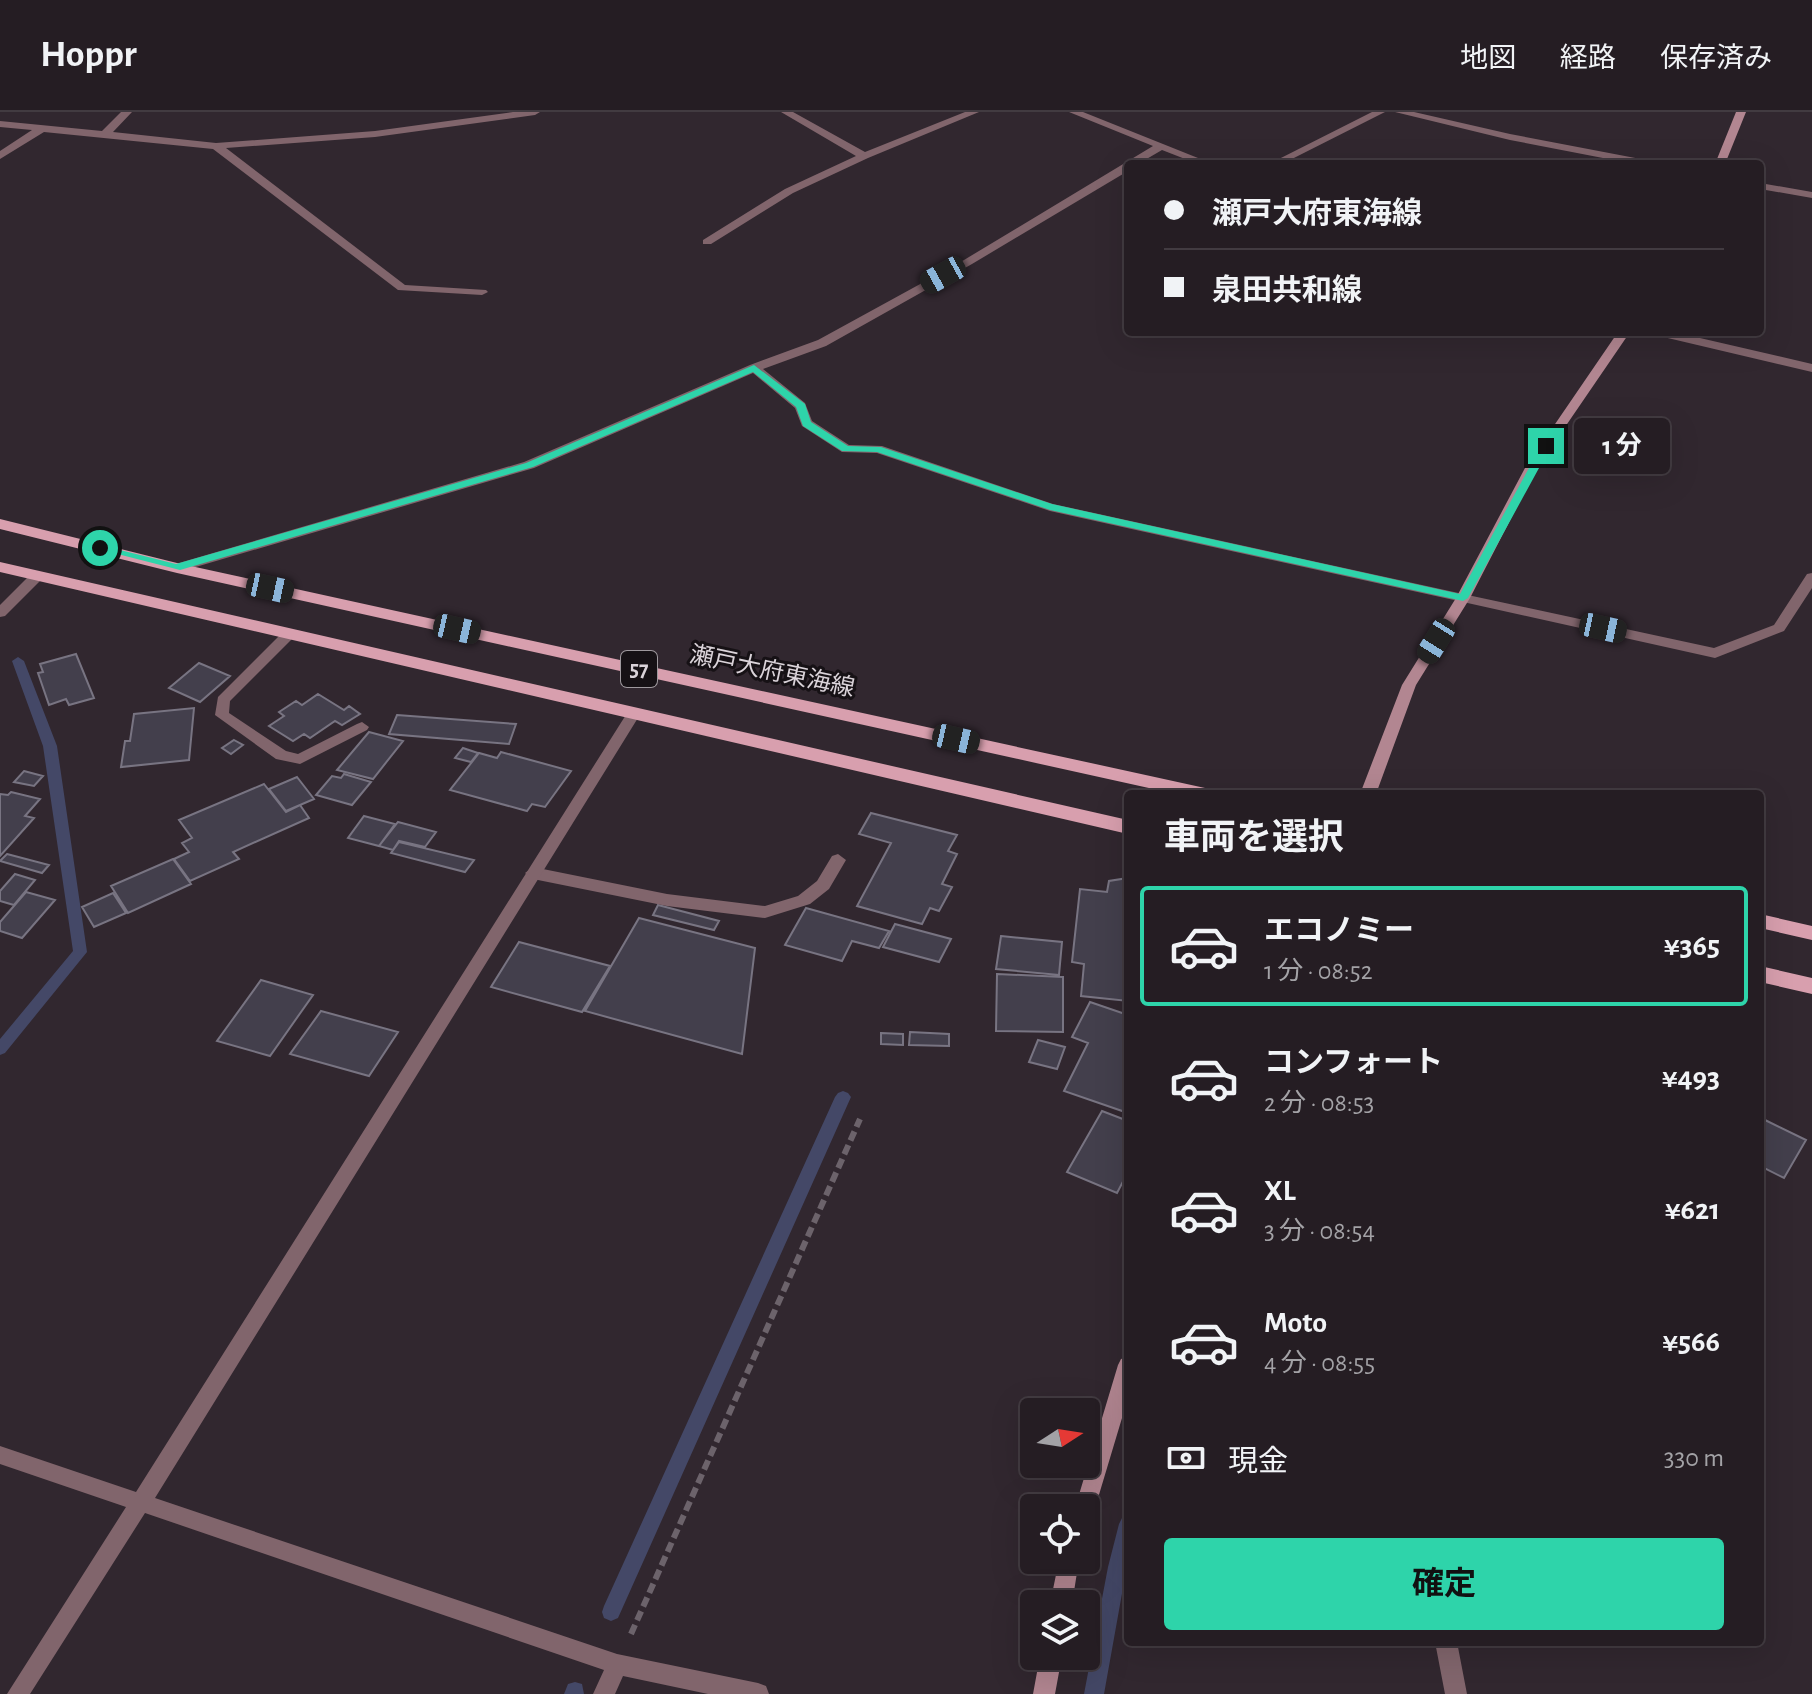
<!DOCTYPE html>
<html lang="ja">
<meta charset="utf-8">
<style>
body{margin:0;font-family:"Alegreya Sans","Noto Sans JP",sans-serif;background:#2d262b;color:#f1f3f6;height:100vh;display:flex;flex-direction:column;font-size:30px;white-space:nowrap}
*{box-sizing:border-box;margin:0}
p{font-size:26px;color:#a3a2a6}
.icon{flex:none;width:44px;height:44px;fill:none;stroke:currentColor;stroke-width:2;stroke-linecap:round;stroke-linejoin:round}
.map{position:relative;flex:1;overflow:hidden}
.side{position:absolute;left:1124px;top:678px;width:640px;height:856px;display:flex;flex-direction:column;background:#251d23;border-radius:8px;box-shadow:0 8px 32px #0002,0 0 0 2px #423b41}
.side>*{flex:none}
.top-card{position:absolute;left:1124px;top:48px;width:640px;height:176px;border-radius:8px;box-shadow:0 8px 32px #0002,0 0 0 2px #423b41;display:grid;align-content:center;height:176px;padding:0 40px;background:#251d23}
.needle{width:52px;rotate:78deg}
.buttons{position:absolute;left:1020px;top:1286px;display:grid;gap:16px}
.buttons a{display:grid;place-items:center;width:80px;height:80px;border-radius:8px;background:#251d23;box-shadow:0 8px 32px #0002,0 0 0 2px #423b41;font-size:40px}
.end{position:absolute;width:36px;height:36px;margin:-18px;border:10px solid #2ed4aa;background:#111;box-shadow:0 0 0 4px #111}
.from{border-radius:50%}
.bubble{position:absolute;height:56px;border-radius:8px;background:#251d23;box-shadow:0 8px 32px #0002,0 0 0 2px #423b41;font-size:26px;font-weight:700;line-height:56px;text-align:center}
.car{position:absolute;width:24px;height:48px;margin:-24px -12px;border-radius:10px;box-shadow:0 0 6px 2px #0007;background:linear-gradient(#222 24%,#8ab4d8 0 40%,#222 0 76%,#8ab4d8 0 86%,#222 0)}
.top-card b{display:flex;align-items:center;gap:28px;height:76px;font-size:30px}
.top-card b+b{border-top:2px solid #423b41}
.top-card i{width:20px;height:20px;background:#f1f3f6}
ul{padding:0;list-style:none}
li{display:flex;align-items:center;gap:24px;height:120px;margin:0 16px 12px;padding:0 24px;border:4px solid transparent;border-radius:8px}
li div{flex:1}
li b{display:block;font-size:30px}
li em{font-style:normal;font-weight:700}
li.on{border-color:#2ed4aa}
li>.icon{width:72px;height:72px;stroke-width:1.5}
h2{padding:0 40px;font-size:36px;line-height:96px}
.pay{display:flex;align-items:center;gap:20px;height:88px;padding:0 40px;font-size:30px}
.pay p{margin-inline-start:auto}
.primary-button{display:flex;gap:16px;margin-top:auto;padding:16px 40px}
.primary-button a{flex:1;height:92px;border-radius:8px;background:#2ed4aa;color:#111;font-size:32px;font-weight:700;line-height:92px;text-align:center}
header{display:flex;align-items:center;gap:48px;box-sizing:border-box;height:112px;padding:0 40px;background:#251d23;border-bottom:2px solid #423b41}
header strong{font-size:38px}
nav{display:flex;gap:44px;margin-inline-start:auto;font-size:28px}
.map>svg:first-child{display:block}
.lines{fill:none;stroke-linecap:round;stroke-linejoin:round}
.stream{fill:#444867;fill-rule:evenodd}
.building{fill:#433f4c;stroke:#787482;stroke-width:2}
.path{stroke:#6c636b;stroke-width:6;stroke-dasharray:10 5;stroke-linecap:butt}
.service{fill:#81656c;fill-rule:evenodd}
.minor{fill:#81656c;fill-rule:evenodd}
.secondary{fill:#b28691;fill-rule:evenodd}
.primary{fill:#d89fae;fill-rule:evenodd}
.route{fill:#2ed4aa}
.labels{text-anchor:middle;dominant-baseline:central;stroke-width:6;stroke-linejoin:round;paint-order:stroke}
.shield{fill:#161115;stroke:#9f999e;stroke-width:2}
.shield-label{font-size:22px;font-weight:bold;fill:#dad3d9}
.street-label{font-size:24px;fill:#dad3d9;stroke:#161115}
</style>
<header>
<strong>Hoppr</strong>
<nav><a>地図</a><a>経路</a><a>保存済み</a></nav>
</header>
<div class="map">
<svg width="1812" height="1582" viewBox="0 0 1812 1582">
<rect width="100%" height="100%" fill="#31272f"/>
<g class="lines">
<!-- stream -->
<path class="stream" d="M18,545L24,549L57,634L87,840L5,941L0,943V927L73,839L43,634L12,549Z
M843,979L848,981L851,985L618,1506L611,1509L604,1506L602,1500L604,1494L835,985L838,981Z
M1128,1404V1448L1104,1582H1084L1108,1455L1119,1412L1122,1406Z
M575,1570L582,1572L584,1582H564L568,1572Z"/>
</g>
<!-- building -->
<path class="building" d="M76,542L94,586L69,593L66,587L49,593L38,561L43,560L40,552Z
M199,551L230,564L200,590L169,576Z
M318,582L344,598L349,594L360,602L342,613L335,609L310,626L304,622L293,629L269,614L284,604L279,600L296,589L302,593Z
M194,596L189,648L121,655L125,629H130L134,602Z
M397,603L516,612L509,632L389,622Z
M369,620L403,629L373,667L337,658Z
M234,628L243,633L231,642L222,636Z
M463,636L478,641L471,650L455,646Z
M501,640L571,659L545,695L532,692L527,699L450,678L479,641L497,646Z
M24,659L43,664L34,674L14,670Z
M344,662L371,670L352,693L316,683L332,664L341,666Z
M297,665L314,687L286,699L269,677Z
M264,672L286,700L300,693L309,706L233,740L239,747L190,769L174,747L189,740L182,731L192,726L179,708Z
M11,680L40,687L25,704L34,706L0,744V682L8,683Z
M871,701L957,723L948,739L957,742L942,772L952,775L939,799L930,796L922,812L857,794L891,731L859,722Z
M364,704L395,712L379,734L348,726Z
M398,710L436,720L425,735L399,729L393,738L379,734Z
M399,730L474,748L465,760L391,741Z
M7,742L49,753L42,761L0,749Z
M173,747L191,772L128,801L111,774Z
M15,762L35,768L14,793L0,789V779Z
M1128,766V889L1081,884L1084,852L1072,850L1080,777L1107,780L1109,769Z
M26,780L55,788L22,826L0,819V810Z
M113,781L126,801L94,815L82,795Z
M658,793L719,809L714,818L653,803Z
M806,796L889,819L879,836L852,829L842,849L785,833Z
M639,806L755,836L742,942L585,899Z
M895,812L951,827L939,850L883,835Z
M1001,824L1062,830L1059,863L996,857Z
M519,830L610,854L582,900L491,875Z
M997,862L1063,865V920L996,919Z
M261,868L313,883L270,944L217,929Z
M1090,890L1128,903V1001L1064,979L1088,931L1072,925Z
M321,899L398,920L369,964L290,942Z
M910,920L949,922V934L909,933Z
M881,921L903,922V933L881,932Z
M1038,928L1065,935L1057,957L1029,950Z
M1102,999L1128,1009V1060L1117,1081L1067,1060Z
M1765,1008L1806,1028L1784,1066L1760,1054V1016Z"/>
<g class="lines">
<!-- path -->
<path class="path" d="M631,1522L860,1007"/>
<!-- service -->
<path class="service" d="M1395,0H1414L1510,22L1651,49L1656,52H1634L1510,28Z
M1760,71L1812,80V86L1760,77Z
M1812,461V476L1784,519L1715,546L1463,490L1456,486L1463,482L1714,536L1774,513L1807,462Z
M289,518L296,522L294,525L230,589L229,601L286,639L298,642L357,612L362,610L369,615L367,618L300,652L276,647L215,603L218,585L284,519Z
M838,742L846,748L829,777L810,792L765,806L667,794L533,767L525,761L533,755L667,782L765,794L798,784L817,769L832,744Z"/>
<!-- minor -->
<path class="minor" d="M121,0H132L113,20L216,31L375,19L513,0H540L535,3L375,25L226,36L405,173L486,178L488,180L482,183L398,178L213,37L44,20L0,47V39L32,18L0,15V9L102,19Z
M781,0H793L865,40L965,0H979L868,46L793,81L711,132H703V128L785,77L856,44Z
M1069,0H1083L1213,52H1198L1162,38L1138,52H1128V59L972,152L826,234L763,257L805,291L812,309L849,333L882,334L1053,392L1463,482L1468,483L1470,486L1468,489L1463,490L1050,399L877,341L842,340L802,314L795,296L753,261L534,356L182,459H172L170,456L172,453L524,350L750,253L818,228L964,148L1153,34Z
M1372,0H1385L1282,52H1269Z
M1653,220H1674L1812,252V260L1655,223Z
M37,460L44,464L42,467L5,504L0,505V493L32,461Z
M634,596L641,601L155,1386L617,1542L758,1571L766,1574L769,1582H708L623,1564L615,1582H593L604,1558L145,1401L30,1582H7L126,1395L0,1352V1334L136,1380L629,598Z
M1435,1530H1457L1467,1582H1445Z"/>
<!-- secondary -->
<path class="secondary" d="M1736,0H1746L1725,52H1715Z
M1618,220H1630L1537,356L1470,486L1416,573L1376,682H1360L1402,573L1456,486L1525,356Z
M1128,1245V1286L1095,1396L1092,1403L1086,1405V1396H1075L1118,1253L1121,1247Z
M1059,1448H1079L1072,1492H1050Z
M1040,1544H1062L1055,1582H1033Z"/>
<!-- primary -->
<path class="primary" d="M0,407L177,451L1205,676L1215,682H1176L177,461L0,417Z
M0,450L1128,708V722L0,460Z
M1760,802L1812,814V828L1760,816Z
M1760,854L1812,866V882L1760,870Z"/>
</g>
<!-- route -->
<path class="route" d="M754,253L805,292L811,310L848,334L881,335L1052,392L1460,482L1541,334L1546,331L1551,334L1468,486L1463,489L1050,398L877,340L842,339L803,314L796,295L753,260L533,355L180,458L94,436L100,433L176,452L526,351Z"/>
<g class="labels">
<!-- shield labels -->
<rect class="shield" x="621" y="539" width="36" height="36" rx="6"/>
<g class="shield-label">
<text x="639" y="557">57</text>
</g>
<!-- street labels -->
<g class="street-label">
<text transform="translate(772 560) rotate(12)">瀬戸大府東海線</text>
</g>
</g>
</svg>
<div class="buttons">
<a><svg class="needle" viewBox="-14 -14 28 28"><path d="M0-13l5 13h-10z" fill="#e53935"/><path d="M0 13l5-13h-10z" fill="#a3a2a6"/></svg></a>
<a><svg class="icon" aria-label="locate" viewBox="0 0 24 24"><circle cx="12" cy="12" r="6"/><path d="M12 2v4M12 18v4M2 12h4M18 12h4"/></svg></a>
<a><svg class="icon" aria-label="layers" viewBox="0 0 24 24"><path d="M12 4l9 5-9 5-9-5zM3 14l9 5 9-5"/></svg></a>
</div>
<i class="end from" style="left:100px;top:436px"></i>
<i class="end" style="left:1546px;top:334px"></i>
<div class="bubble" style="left:1574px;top:306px;width:96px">1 分</div>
<i class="car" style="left:943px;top:163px;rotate:241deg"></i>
<i class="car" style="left:270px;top:476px;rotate:102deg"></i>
<i class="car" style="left:1603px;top:516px;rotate:102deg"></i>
<i class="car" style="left:457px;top:517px;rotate:103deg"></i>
<i class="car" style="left:1436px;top:529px;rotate:212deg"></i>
<i class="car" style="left:956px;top:627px;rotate:103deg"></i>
<div class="top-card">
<b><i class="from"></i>瀬戸大府東海線</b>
<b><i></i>泉田共和線</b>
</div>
<section class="side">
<h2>車両を選択</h2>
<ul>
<li class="on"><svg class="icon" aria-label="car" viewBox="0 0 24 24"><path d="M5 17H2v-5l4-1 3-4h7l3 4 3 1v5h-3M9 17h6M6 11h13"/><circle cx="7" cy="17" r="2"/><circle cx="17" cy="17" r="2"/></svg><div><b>エコノミー</b><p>1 分 · 08:52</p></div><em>¥365</em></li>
<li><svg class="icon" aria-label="car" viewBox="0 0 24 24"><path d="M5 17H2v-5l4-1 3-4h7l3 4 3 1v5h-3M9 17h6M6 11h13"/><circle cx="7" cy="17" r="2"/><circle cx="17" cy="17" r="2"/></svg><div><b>コンフォート</b><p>2 分 · 08:53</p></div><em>¥493</em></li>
<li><svg class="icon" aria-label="car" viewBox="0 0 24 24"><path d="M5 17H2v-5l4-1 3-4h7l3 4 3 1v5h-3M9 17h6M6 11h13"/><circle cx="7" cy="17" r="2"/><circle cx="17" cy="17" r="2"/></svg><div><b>XL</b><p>3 分 · 08:54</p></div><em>¥621</em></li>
<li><svg class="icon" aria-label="car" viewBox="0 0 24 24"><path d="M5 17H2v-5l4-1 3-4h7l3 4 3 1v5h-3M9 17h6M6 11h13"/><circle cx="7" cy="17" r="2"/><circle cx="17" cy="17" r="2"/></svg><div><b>Moto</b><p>4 分 · 08:55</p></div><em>¥566</em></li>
</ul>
<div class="pay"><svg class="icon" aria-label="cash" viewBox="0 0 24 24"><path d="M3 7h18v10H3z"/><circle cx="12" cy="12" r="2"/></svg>現金<p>330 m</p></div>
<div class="primary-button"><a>確定</a></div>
</section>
</div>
